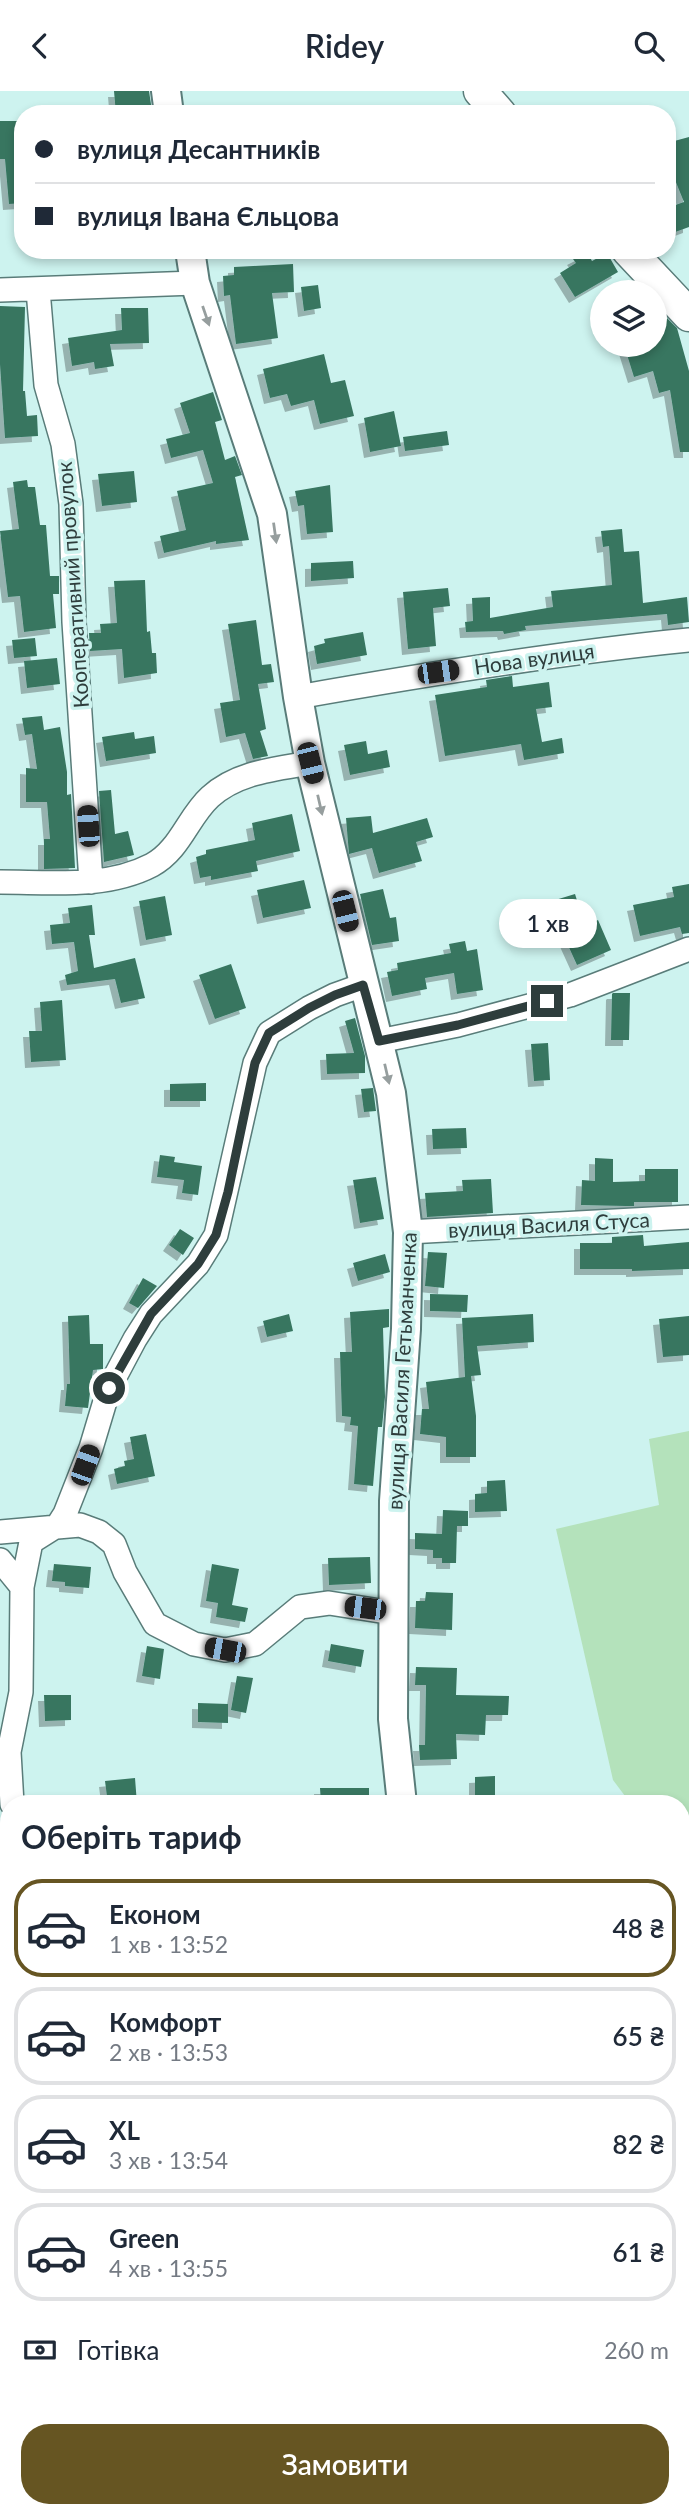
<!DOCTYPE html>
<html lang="uk">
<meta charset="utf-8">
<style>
body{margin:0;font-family:Lato,sans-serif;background:#f6f6f7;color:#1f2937;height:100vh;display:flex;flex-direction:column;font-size:26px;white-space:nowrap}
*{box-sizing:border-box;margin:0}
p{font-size:23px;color:#747a83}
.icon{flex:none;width:38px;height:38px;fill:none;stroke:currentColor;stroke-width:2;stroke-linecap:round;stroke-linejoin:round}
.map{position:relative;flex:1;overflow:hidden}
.details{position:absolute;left:0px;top:1704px;width:690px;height:723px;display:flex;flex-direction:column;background:#fff;border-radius:28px 28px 0 0;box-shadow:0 4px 10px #0003}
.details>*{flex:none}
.banner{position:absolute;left:14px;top:14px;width:662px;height:154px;border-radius:28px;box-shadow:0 4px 10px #0003;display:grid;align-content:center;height:154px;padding:0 21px;background:#fff}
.controls{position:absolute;left:590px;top:189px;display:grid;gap:14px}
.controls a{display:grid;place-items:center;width:77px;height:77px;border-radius:50%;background:#fff;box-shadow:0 4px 10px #0003;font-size:35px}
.end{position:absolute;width:32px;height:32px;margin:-16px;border:9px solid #2e3d3c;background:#fff;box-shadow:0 0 0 4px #fff}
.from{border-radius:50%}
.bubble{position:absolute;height:49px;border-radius:24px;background:#fff;box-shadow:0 4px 10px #0003;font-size:23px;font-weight:600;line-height:49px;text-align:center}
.car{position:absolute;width:21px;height:42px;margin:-21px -10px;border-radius:9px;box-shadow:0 0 5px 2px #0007;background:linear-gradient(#222 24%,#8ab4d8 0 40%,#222 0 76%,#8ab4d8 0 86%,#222 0)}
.banner b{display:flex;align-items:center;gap:24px;height:66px;font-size:26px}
.banner b+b{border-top:2px solid #e0e1e3}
.banner i{width:18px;height:18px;background:#1f2937}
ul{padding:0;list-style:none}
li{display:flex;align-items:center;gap:21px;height:98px;margin:0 14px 10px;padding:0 7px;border:4px solid #e0e1e3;border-radius:28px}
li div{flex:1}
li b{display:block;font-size:26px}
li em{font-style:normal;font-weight:600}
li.active{border-color:#652}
li>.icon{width:63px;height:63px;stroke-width:1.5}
h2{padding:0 21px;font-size:32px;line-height:84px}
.pay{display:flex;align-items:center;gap:18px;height:77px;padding:0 21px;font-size:26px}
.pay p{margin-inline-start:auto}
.cta{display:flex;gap:14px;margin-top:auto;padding:14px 21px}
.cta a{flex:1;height:80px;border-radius:28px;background:#652;color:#fff;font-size:28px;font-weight:600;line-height:80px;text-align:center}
header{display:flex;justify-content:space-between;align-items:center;height:91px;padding:0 21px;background:#fff;font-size:32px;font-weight:600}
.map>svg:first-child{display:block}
.green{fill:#b4e2bb}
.building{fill:#377661;filter:url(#shadow)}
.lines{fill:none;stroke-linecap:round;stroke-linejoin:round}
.minor-casing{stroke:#597c79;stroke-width:26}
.tertiary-casing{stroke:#597c79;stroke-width:32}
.secondary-casing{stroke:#597c79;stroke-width:35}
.minor{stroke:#fff;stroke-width:23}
.tertiary{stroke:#fff;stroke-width:28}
.secondary{stroke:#fff;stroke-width:32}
.oneway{fill:#969e9e}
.route{stroke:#2e3d3c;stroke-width:9}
.labels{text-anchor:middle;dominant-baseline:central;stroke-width:7;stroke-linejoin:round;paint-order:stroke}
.street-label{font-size:21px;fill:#2e3d3c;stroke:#cdf3ef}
</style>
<header><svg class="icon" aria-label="back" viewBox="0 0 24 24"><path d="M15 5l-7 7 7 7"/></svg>Ridey<svg class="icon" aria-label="search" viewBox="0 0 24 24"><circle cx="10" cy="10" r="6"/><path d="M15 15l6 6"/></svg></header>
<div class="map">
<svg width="689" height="2427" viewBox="0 0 689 2427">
<defs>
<filter id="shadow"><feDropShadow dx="-6" dy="6" stdDeviation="0" flood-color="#0004"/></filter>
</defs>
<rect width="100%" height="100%" fill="#cdf3ef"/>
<!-- green -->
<path class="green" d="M689,1340V1792L681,1781V1713H631L613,1689L556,1438L659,1414L649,1348Z"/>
<!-- building -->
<path class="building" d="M114,0H149L152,20L116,23Z
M0,30H23V112L9,113L5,68H0Z
M689,46V136L667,144V117L684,111L671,79L667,80V52Z
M587,161L592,170L607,162L618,181L575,206L560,182L576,172L573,168Z
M293,173L294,201L272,202L278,247L236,253L230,204L224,205L223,185L234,184V176Z
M318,194L321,217L304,220L301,196Z
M0,215L25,216L23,300H25L27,325L37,324L38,345L5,347L0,273Z
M121,217H148L149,252L110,253L114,275L95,278L94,271L72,275L68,247L122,239Z
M665,225L677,237L689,280V361H680L670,299L659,302L653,280L634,286L624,254H654V228Z
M324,263L331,292L345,289L354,325L320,333L314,309L291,315L287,303L270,307L263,278Z
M213,301L222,329L215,331L225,369L235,365L242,384L235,386L249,449L216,453V450L164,462L160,445L186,439L177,400L213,392L203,359L171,367L166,348L190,342L180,312Z
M394,320L401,355L370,361L364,327Z
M447,340L449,354L405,360L403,346Z
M134,380L137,411L102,415L98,383Z
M27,389L28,396H35L40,434H46L50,485H59V503H53L56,537L24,541L20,505L8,506L0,440L19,438L13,391Z
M330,394L333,441L307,443L304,414L298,415L295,400Z
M622,438L624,461L639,460L643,512L687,506L689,531L668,534L667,523L525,535L526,539L504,543L503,540L466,541L465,531L473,530L472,507L490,506V527L553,516L551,500L612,494L609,455L603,456L601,440Z
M353,470L354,487L311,490V472Z
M145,489L147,541L150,540L152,562H156L157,582L124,587L122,558L90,560L89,542H101L100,533L117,532L114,490Z
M448,497L450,515L433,517L436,555L408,558L403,501Z
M256,529L262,574L271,573L274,591L258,593L266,638L260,640L268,665L253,668L245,642L226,646L220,612L240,609L228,533Z
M363,541L367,564L317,573L314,555L325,552L324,548Z
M35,547L37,565L14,567L12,549Z
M57,567L60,593L27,597L24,570Z
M512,585L513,596L549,591L552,616L536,618L542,651L562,647L564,662L524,669L521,653L445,665L435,604L487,596L486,589Z
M42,625L44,639L60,636L67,681V704L71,703L75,777L44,778V748H50L47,711H26V677L37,678L32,643L25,644L22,627Z
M134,641L135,648L154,645L156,662L106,670L102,646Z
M366,650L368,663L387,659L390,676L350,684L344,654Z
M111,699L115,743L128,740L134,764L104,771L99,700Z
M292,723L300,760L256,770L258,780L211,789V785L200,787L196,766L206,763V759L255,749L252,732Z
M371,725L373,742L427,727L433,746L416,751L422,770L379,782L372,757L349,763L346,727Z
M304,789L311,817L263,827L257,799Z
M689,793V842L682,843L680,836L640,845L633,814L674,806L672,796Z
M383,798L390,827L396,826L399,850L372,854L360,803Z
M575,803L585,835L598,829L611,859L577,874L562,841L552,810Z
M165,805L172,844L146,849L139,810Z
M92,814L95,844H89L94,877L135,867L145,907L121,912L115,888L67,894L65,884L78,880L74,851L52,853L50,834L70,832L68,817Z
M465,850L467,860L477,858L483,899L457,903L454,882L425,887L427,898L392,905L387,881L398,879L397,872L451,862L449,853Z
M231,873L246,917L215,928L199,884Z
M613,902H630L629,949H611L612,903Z
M62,909L66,969L31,971L29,940H42L40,911Z
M355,927L365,965V982L327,983L326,963L354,962L345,930Z
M548,952L550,989L534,990L531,953Z
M206,992V1010H170V993Z
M373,997L376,1020L364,1021L361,998Z
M466,1037L467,1057L433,1058L432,1038Z
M160,1064L175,1066L174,1071L202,1075L198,1104L182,1102L184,1089L157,1086Z
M595,1067L613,1068V1091L645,1090V1078H678V1111H634V1115H626L581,1114L582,1089L595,1090Z
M376,1086L384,1128L360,1132L353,1089Z
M491,1088L493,1122L427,1126L425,1102L463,1100L462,1089Z
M180,1138L194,1147L183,1164L169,1154Z
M643,1144L644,1155L689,1151V1178L632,1180V1178H580V1152H612V1146Z
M428,1161L447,1162L444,1197L425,1195Z
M385,1163L390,1181L358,1190L353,1172Z
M143,1187L157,1195L138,1217L129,1212Z
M430,1203L468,1204L467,1221L430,1220Z
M389,1218V1236L383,1237L385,1306L382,1336H378L373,1395L354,1393L358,1335L350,1334L351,1326L342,1325L340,1261H352L350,1221Z
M289,1223L293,1240L267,1246L263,1230Z
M533,1223L534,1251L477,1255L481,1284L471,1285L476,1325V1366H446V1346L420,1343L422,1318H429L426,1291L465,1286L462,1227Z
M89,1224L90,1253H103V1278L93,1279L88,1317L65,1315L67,1293H70L68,1225Z
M689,1225V1264L663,1266L659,1228Z
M146,1343L155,1385L117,1393L114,1378L125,1375L124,1370L134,1368L130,1346Z
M505,1389L507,1420L475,1421V1403L487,1402V1390Z
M443,1419L468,1420V1435H457L456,1472H442V1467H433V1459L415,1458V1442L442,1443Z
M370,1466L371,1492L329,1494L328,1467Z
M54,1473L91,1476L89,1497L65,1495V1491L52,1490Z
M212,1473L239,1478L232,1514L248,1517L245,1531L216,1526L218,1512L206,1510Z
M426,1501L453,1502L452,1539L415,1537L416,1510H425Z
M331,1553L364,1559L361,1576L328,1570Z
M147,1555L164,1558L160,1588L142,1585Z
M416,1576L457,1577L456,1604L509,1605L508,1624H486L485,1644L456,1643L457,1668L420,1669L419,1654H425L426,1594H415Z
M237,1585L253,1587L246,1622L231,1619Z
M44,1604H71V1629L45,1630Z
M198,1612L228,1613V1632L198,1631Z
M495,1685V1713H475V1686Z
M135,1687L137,1713H108L105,1690Z
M320,1697H369V1713H321Z"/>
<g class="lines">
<!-- minor casing -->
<g class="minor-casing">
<path id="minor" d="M0,199L195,192
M38,199L46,294L63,353L71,413L74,531L91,791
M298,606C428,583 558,562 689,549
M0,791C50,791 106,798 152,774C180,759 188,726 210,706C237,681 276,678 310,672
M379,950L458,934L570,904L689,858
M408,1141L689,1126
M0,1441L80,1434L99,1441L114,1453L125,1481L155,1533L194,1553L225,1559L255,1553L300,1516L329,1512L393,1522
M0,1469L22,1496
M12,1713L9,1661L21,1601L22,1496L31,1451L58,1434L65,1423L91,1357L109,1297L135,1248L151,1223L198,1173L216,1144L255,972L269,942L309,917L335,904L363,894
M681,1834L689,1833
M681,2039L689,2030
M0,2109H9
M0,2337L9,2338
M135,2418L136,2427
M364,2427L370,2418
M680,2427L689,2413"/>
</g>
<!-- tertiary casing -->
<g class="tertiary-casing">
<path id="tertiary" d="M166,0L169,23
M190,159L195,192L272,423L298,606L310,672L391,1002L408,1141L406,1238L394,1410L393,1628L402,1713
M539,2418L541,2427"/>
</g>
<!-- secondary casing -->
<g class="secondary-casing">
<path id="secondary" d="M480,0L500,23
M628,159L689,224"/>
</g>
<!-- minor -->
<use href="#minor" class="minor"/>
<!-- tertiary -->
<use href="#tertiary" class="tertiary"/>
<!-- secondary -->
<use href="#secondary" class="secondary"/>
</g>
<!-- one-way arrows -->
<defs><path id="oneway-solid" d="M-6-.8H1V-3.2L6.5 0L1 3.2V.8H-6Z" transform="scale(1.75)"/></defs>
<g class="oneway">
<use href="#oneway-solid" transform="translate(206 225) rotate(71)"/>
<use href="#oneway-solid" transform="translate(275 442) rotate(82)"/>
<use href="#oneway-solid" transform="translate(320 714) rotate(77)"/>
<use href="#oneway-solid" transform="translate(387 983) rotate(77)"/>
</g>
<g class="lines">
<!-- route -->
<path class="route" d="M109,1297L151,1223L198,1173L216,1144L228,1101L255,972L269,942L309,917L335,904L363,894L379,950L458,934L547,910"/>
</g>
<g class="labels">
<!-- street labels -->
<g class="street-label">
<text transform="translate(72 494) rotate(-94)">Кооперативний провулок</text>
<text transform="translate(534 567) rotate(-8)">Нова вулиця</text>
<text transform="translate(549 1133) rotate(-3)">вулиця Василя Стуса</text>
<text transform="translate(401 1280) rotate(-87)">вулиця Василя Гетьманченка</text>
</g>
</g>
</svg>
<div class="controls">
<a><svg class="icon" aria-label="layers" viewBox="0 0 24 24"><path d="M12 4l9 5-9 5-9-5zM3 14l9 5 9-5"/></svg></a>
</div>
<i class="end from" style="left:109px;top:1297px"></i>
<i class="end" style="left:547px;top:910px"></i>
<div class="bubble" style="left:499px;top:808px;width:98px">1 хв</div>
<i class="car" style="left:438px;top:581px;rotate:82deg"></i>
<i class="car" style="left:310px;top:672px;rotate:166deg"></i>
<i class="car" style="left:88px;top:735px;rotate:356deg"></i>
<i class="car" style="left:345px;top:820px;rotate:166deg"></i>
<i class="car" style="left:85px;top:1374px;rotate:20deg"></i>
<i class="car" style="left:365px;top:1517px;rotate:277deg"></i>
<i class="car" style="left:225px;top:1559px;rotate:281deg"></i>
<div class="banner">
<b><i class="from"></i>вулиця Десантників</b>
<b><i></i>вулиця Івана Єльцова</b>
</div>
<section class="details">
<h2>Оберіть тариф</h2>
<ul>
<li class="active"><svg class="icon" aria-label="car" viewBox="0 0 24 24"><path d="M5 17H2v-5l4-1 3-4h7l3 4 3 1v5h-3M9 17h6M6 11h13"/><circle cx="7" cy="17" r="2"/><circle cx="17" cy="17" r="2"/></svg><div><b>Економ</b><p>1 хв · 13:52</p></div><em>48 ₴</em></li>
<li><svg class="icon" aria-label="car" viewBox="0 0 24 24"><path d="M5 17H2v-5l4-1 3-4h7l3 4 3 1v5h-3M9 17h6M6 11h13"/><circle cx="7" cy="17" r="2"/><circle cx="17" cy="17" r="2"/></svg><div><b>Комфорт</b><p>2 хв · 13:53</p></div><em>65 ₴</em></li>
<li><svg class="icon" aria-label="car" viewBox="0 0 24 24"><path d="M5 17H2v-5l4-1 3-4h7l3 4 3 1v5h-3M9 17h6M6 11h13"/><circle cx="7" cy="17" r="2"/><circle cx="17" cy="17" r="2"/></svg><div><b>XL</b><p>3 хв · 13:54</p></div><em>82 ₴</em></li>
<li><svg class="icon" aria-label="car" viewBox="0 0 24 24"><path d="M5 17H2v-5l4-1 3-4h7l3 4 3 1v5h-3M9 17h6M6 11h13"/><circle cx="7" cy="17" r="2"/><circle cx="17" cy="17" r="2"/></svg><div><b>Green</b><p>4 хв · 13:55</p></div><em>61 ₴</em></li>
</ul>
<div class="pay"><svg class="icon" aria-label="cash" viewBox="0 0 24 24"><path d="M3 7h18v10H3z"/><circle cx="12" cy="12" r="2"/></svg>Готівка<p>260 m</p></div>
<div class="cta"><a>Замовити</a></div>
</section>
</div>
